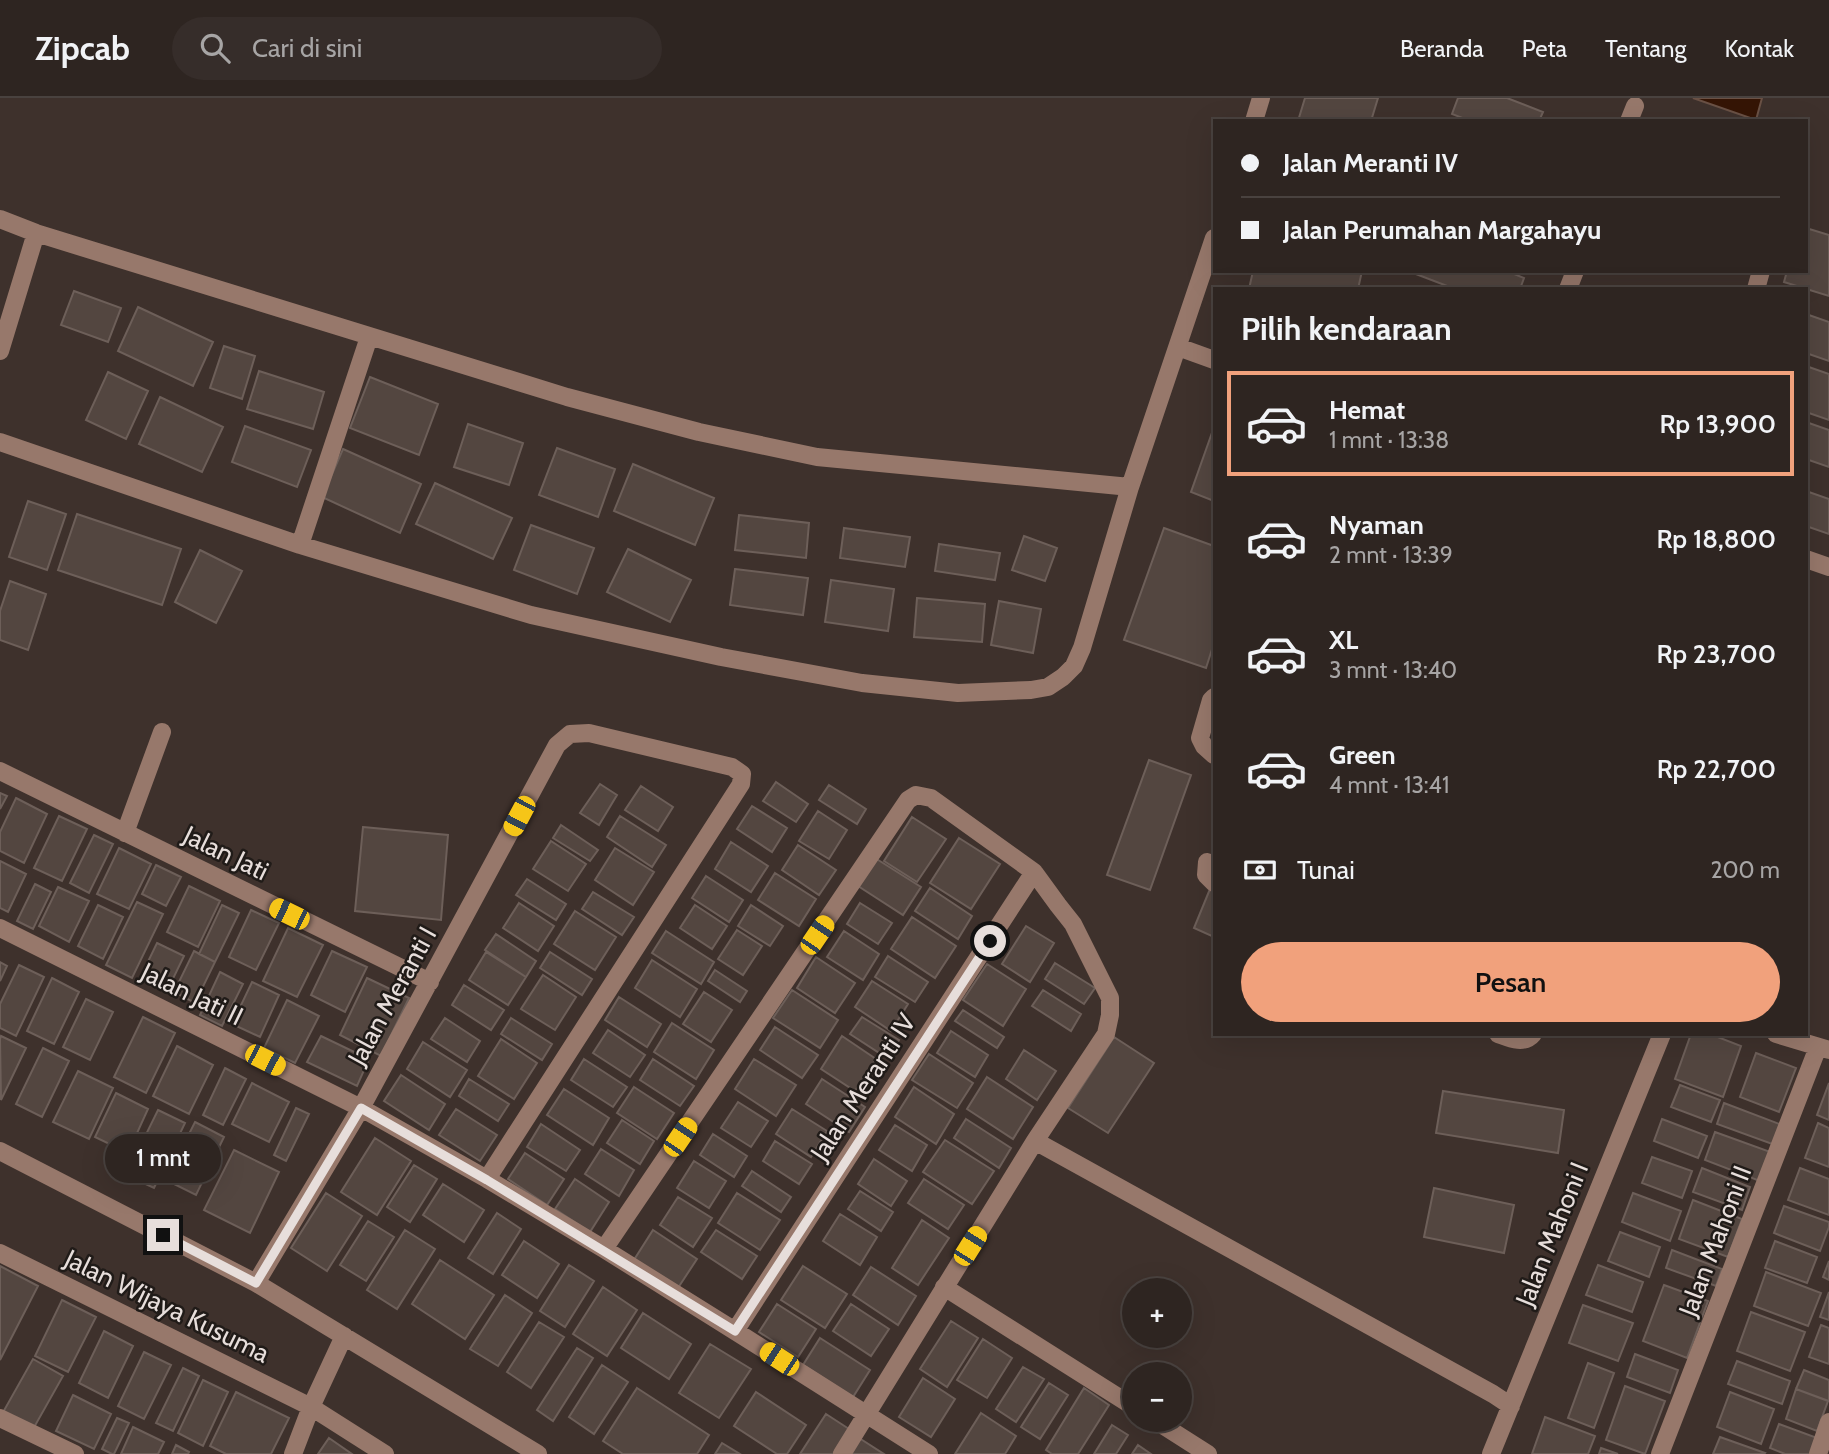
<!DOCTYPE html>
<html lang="id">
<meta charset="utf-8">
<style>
body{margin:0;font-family:Cabin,sans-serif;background:#362d2a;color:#f1f3f6;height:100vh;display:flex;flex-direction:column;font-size:26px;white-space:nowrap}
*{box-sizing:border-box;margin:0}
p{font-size:23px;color:#a7a5a5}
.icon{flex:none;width:38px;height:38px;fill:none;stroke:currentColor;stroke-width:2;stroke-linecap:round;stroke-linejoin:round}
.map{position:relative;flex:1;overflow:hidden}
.panel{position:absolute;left:1213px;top:189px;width:595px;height:749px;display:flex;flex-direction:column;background:#2e2521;border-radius:0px;box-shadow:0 7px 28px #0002,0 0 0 2px #49423f}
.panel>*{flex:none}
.banner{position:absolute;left:1213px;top:21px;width:595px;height:154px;border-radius:0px;box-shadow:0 7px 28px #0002,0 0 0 2px #49423f;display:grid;align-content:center;height:154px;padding:0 28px;background:#2e2521}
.fabs{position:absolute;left:1122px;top:1180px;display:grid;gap:14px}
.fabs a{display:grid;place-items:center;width:70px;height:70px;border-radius:50%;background:#2e2521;box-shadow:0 7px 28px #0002,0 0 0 2px #49423f;font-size:35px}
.end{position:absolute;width:32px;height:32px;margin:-16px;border:9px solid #e7dedb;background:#111;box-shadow:0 0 0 4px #111}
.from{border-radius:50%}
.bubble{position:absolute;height:49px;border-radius:24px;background:#2e2521;box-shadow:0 7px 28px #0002,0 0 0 2px #49423f;font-size:23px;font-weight:600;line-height:49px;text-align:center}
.car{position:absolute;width:21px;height:42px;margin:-21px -10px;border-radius:9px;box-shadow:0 0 5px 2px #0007;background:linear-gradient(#f5c518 24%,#345 0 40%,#f5c518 0 76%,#345 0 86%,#f5c518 0)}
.banner b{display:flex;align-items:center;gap:24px;height:66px;font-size:26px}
.banner b+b{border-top:2px solid #49423f}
.banner i{width:18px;height:18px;background:#f1f3f6}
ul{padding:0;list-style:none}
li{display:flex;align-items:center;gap:21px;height:105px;margin:0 14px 10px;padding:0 14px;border:4px solid transparent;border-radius:0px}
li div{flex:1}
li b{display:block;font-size:26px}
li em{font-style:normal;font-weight:600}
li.on{border-color:#f1a17c}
li>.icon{width:63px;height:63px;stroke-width:1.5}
h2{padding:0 28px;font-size:32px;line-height:84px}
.pay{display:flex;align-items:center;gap:18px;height:77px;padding:0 28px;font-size:26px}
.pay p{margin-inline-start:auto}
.button{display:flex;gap:14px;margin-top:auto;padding:14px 28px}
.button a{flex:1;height:80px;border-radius:42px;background:#f1a17c;color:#111;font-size:28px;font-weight:600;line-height:80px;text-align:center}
header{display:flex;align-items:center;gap:42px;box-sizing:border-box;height:98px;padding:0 35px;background:#2e2521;border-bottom:2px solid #49423f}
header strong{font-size:33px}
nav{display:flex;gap:38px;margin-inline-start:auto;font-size:24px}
.search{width:490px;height:63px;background:#362d2a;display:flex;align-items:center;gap:18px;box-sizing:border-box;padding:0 24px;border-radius:38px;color:#a7a5a5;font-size:26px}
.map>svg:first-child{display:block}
.water{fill:#351505;stroke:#6a5145;stroke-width:2}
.building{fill:#534640;stroke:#6d5f59;stroke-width:2}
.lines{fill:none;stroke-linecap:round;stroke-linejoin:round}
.minor{stroke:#97786b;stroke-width:18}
.route{stroke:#e7dedb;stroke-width:9}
.labels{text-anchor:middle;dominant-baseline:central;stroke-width:5;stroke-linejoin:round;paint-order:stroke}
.street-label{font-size:26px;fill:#e7dedb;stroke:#201b18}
</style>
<header>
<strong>Zipcab</strong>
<div class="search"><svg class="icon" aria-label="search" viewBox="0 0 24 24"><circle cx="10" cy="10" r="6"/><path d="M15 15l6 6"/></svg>Cari di sini</div>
<nav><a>Beranda</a><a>Peta</a><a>Tentang</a><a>Kontak</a></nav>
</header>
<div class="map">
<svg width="1829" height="1356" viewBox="0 0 1829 1356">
<rect width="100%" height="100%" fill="#3e312c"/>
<!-- water -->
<path class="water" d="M1693,0H1762L1756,22Z"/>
<!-- building -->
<path class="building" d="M1305,0H1378L1371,23H1298Z
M1458,0H1507L1543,14L1539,23H1470L1452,16Z
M1806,130L1829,137V198L1784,184L1787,173H1806Z
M1253,173H1362L1358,191H1249Z
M1408,173H1507L1524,180L1520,191H1455Z
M74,193L121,210L108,244L61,227Z
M138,209L213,244L193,288L118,253Z
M1806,216L1829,224V263L1806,255Z
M224,248L255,258L242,301L210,290Z
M1806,268L1829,276V322L1806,314Z
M259,273L324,294L313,331L247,311Z
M108,274L148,293L126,341L86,322Z
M370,279L438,306L419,357L350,330Z
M160,299L223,329L202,374L139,346Z
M1806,324L1829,332V369L1806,361Z
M468,326L523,345L509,387L454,369Z
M245,328L311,352L297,389L232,364Z
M1214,329V403L1191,394Z
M557,350L615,371L598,419L539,397Z
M343,351L421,386L400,435L322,399Z
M633,366L714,400L695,447L614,413Z
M435,385L512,420L493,461L416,426Z
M1806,393L1829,401V436L1806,428Z
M28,403L66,416L47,472L9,459Z
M77,416L181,451L162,507L58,472Z
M739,417L809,425L806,460L735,452Z
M531,427L594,450L577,496L514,472Z
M844,430L910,439L905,469L840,460Z
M1164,430L1214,448V545L1206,570L1124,542Z
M1024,438L1057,450L1045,483L1012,472Z
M939,446L1000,455L995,482L935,473Z
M628,451L691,482L670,524L607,494Z
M200,452L242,473L216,525L175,504Z
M735,471L808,480L803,517L730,507Z
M831,482L894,491L888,533L825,524Z
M10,483L46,496L28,552L0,542V513Z
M917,500L985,506L982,544L914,539Z
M999,503L1041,511L1033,555L991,547Z
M1149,662L1191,677L1150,792L1107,777Z
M776,684L808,706L796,724L763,703Z
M600,686L617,697L599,727L580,715Z
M829,687L866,711L857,726L819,702Z
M641,688L673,709L658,733L625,712Z
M0,695L7,698L0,711Z
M16,700L47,716L24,765L0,753V734Z
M752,708L787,730L772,754L737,731Z
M818,713L847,732L829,761L799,743Z
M59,718L87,731L62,783L34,770Z
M620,718L666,747L652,769L607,739Z
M912,719L946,741L917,784L884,763Z
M561,727L598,752L590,763L553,740Z
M363,729L448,737L441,822L355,813Z
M94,737L113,746L89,795L70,785Z
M959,740L1000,766L971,811L930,785Z
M551,743L586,766L568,793L533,771Z
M731,744L768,768L751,794L715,771Z
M798,747L836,772L819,797L782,772Z
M119,750L151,766L129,811L97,796Z
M615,750L654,774L633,807L595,782Z
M875,760L921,789L903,817L858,788Z
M0,763L26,776L8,814L0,810Z
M156,767L181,779L166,808L142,796Z
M775,775L816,801L799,828L758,802Z
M706,778L743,802L729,824L692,800Z
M527,781L566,806L556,822L516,797Z
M35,786L51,794L33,831L17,823Z
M189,788L220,803L198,849L167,834Z
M58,789L89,803L69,844L39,828Z
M930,790L972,818L958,841L915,813Z
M1210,791L1214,793V839L1194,830Z
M593,794L634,819L622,837L582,811Z
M137,804L163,816L132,880L106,867Z
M519,805L554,828L538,853L503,830Z
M860,805L892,825L878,846L847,826Z
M98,807L123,819L103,861L78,848Z
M222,807L239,815L215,864L199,856Z
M695,807L727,828L712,851L680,830Z
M751,807L783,828L770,848L738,828Z
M251,812L279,825L256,872L229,859Z
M575,813L616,839L595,872L554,846Z
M912,819L956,848L935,880L891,851Z
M1026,828L1054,845L1030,884L1002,866Z
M288,830L323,847L297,899L263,883Z
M737,832L762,848L743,877L718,861Z
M666,833L714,864L701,886L652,855Z
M844,833L879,856L863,882L827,859Z
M496,836L536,863L526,879L485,852Z
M157,845L184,858L168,891L141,878Z
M194,853L215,864L195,905L174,894Z
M332,853L367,869L345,914L311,897Z
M486,854L526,879L508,907L469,882Z
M550,854L592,881L582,897L540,870Z
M888,858L928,884L915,904L875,879Z
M816,859L855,885L835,915L797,890Z
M652,862L697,891L680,919L635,890Z
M0,864L7,868L0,883Z
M1055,865L1095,890L1084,906L1045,881Z
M987,866L1026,891L1003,928L963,902Z
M19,867L44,879L16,938L0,930V906Z
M715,872L747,893L740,904L708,883Z
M220,874L243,886L222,928L200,917Z
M543,877L576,899L555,932L521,911Z
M52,880L79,894L54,946L27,933Z
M367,880L409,900L381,958L340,937Z
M872,883L908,906L891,933L855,909Z
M252,884L279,897L260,939L232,926Z
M464,887L504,912L491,932L452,907Z
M792,892L838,922L820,950L773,920Z
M1043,892L1081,916L1071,933L1032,908Z
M704,894L732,912L711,944L683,926Z
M619,899L661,926L647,949L605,922Z
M86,901L113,914L90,962L63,949Z
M287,902L319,918L295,965L264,950Z
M963,912L1004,939L997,950L955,923Z
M143,919L175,935L146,995L114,979Z
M862,919L899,942L887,960L850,936Z
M445,920L480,943L467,964L431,941Z
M511,920L552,946L542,962L501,936Z
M672,925L714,952L696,981L654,954Z
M775,929L818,957L802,980L760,952Z
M608,932L645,957L630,979L593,955Z
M951,933L988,957L975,979L937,955Z
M1691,936H1710L1741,948L1723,999L1675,981Z
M1,938L26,950L1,1002L0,941Z
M321,938L369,961L357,988L307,964Z
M842,938L876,961L855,993L821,971Z
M1114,939L1154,965L1108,1035L1068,1010Z
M501,941L537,965L514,1001L478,978Z
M423,944L467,972L450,999L407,971Z
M177,948L213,967L189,1016L153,998Z
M43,950L69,963L42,1019L16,1006Z
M1024,952L1056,973L1037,1002L1006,981Z
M1756,955L1796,970L1779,1014L1740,999Z
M929,956L973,985L957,1010L912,982Z
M584,961L627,989L613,1009L571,982Z
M653,961L694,988L680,1008L640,982Z
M754,961L796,987L776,1018L735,991Z
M225,970L246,981L223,1027L203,1017Z
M78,973L113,990L89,1041L53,1024Z
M401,977L445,1006L429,1032L384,1003Z
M987,979L1033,1009L1013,1041L967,1011Z
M469,981L509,1006L498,1023L459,998Z
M822,981L865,1009L849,1034L806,1006Z
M252,985L289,1004L269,1044L232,1026Z
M1829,985V1022L1817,1017Z
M1680,987L1720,1002L1711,1024L1671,1009Z
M634,989L674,1015L657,1041L617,1015Z
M914,989L954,1016L936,1046L895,1019Z
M564,991L609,1020L593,1047L547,1017Z
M1443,993L1564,1012L1558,1055L1436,1035Z
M116,995L148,1011L128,1055L95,1039Z
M738,1004L768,1023L751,1049L721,1030Z
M1724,1005L1782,1027L1775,1047L1717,1026Z
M296,1010L309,1016L286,1063L274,1057Z
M456,1011L497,1037L480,1063L439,1037Z
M792,1011L827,1033L811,1059L776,1036Z
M158,1012L185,1025L154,1090L126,1077Z
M966,1021L1011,1050L999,1070L954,1040Z
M1662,1021L1707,1038L1698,1060L1654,1043Z
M622,1022L654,1043L640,1066L607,1045Z
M195,1024L224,1039L196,1097L166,1082Z
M1818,1025L1829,1030V1069L1805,1060Z
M541,1026L580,1052L566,1073L527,1049Z
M895,1027L927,1047L912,1073L879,1052Z
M1715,1034L1776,1056L1765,1085L1705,1062Z
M713,1036L747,1058L734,1079L700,1057Z
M375,1040L411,1063L377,1117L341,1094Z
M945,1042L994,1073L972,1106L923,1074Z
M775,1043L812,1066L799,1086L763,1063Z
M601,1051L634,1072L619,1098L585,1076Z
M234,1052L279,1074L250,1135L204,1112Z
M525,1055L564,1081L547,1107L508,1081Z
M1652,1059L1692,1073L1682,1100L1642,1085Z
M874,1061L907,1083L891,1108L858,1086Z
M694,1063L726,1083L709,1110L677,1090Z
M414,1067L437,1081L410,1124L387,1109Z
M1702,1070L1750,1089L1742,1112L1693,1094Z
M1800,1070L1829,1081V1117L1788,1102Z
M752,1073L791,1099L781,1114L742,1088Z
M575,1081L609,1104L590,1134L555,1111Z
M924,1081L964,1107L948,1131L908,1105Z
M443,1086L484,1112L464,1144L423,1117Z
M1434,1090L1514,1107L1504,1155L1424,1139Z
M860,1093L893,1114L881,1133L848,1111Z
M326,1095L362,1118L327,1173L291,1150Z
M737,1095L780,1122L760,1152L718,1125Z
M1633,1095L1681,1113L1670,1143L1622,1124Z
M678,1099L712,1120L693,1149L660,1127Z
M1693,1102L1742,1121L1728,1159L1679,1141Z
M1784,1108L1829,1124V1129L1820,1153L1774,1135Z
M497,1115L521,1131L493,1176L468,1160Z
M840,1116L877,1139L860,1167L823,1143Z
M922,1122L949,1140L918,1187L892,1170Z
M368,1123L394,1139L366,1183L340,1167Z
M405,1132L435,1151L397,1211L367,1192Z
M653,1132L697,1161L676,1193L632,1165Z
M716,1132L757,1158L742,1181L701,1154Z
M1620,1134L1660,1149L1649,1179L1608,1163Z
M524,1143L559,1166L537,1200L502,1177Z
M1775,1143L1817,1159L1807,1185L1765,1170Z
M1672,1152L1722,1171L1716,1188L1666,1170Z
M440,1162L494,1197L465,1241L412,1206Z
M1829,1163V1182L1823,1179Z
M569,1167L594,1183L565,1229L540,1213Z
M1598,1167L1643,1184L1632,1214L1586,1197Z
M0,1168L38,1188L0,1262Z
M803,1168L847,1196L825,1230L781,1202Z
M871,1169L916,1198L898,1227L853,1197Z
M1766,1174L1821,1195L1808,1228L1754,1208Z
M1664,1187L1708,1203L1687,1260L1643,1243Z
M603,1189L637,1212L607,1258L573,1236Z
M1829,1194V1222L1820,1219Z
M505,1197L532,1215L498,1268L470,1251Z
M62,1202L96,1219L68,1274L35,1258Z
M777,1206L816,1231L798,1259L759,1234Z
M851,1206L889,1231L871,1258L833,1233Z
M1583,1207L1633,1225L1618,1263L1569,1245Z
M1751,1214L1805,1234L1790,1273L1737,1253Z
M643,1215L691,1246L669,1281L621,1250Z
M951,1223L978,1240L947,1289L920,1271Z
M539,1224L564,1239L531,1290L507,1274Z
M1821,1227L1829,1230V1266L1809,1259Z
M104,1233L133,1248L108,1300L79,1285Z
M820,1240L870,1272L853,1299L803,1267Z
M983,1241L1012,1260L987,1300L957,1282Z
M710,1246L751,1271L719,1320L679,1295Z
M577,1250L593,1260L553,1323L537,1312Z
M144,1254L171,1267L144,1321L118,1308Z
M1635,1256L1678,1272L1670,1295L1627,1279Z
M33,1261L63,1278L32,1333L2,1316Z
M1737,1263L1790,1283L1782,1306L1728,1286Z
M1588,1265L1614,1275L1594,1330L1568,1320Z
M602,1267L628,1284L594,1336L569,1319Z
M1023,1269L1044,1281L1016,1324L996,1311Z
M183,1270L199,1278L173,1333L156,1325Z
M1804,1272L1829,1282V1303L1796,1291Z
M923,1280L955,1301L931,1339L899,1319Z
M203,1282L228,1294L203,1348L178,1335Z
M1049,1285L1068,1297L1040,1341L1021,1329Z
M1625,1288L1665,1303L1645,1356L1606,1342Z
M637,1290L709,1337L697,1356H623L603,1343Z
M1084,1290L1109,1307L1078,1356H1052L1046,1352Z
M1796,1291L1828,1303L1817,1333L1786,1321Z
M236,1294L289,1320L271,1356H226L210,1348Z
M756,1294L806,1327L787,1356H777L734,1328Z
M1730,1294L1774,1311L1761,1346L1717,1329Z
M73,1297L111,1316L94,1351L56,1333Z
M981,1315L1016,1338L1005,1356H955Z
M826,1316L849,1331L833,1356H800Z
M1545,1319L1595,1338L1588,1356H1532Z
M117,1320L129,1325L114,1356H112L102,1351Z
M1779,1326L1820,1341L1815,1356H1785L1770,1350Z
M1112,1327L1128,1337L1116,1356H1094Z
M133,1329L164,1344L158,1356H121Z
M856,1338L884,1356H845Z
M1720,1339L1765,1355L1764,1356H1713Z
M329,1340L352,1356H318Z
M722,1345L740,1356H715Z
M176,1347L189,1354L188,1356H172Z
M1138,1347L1151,1356H1132Z
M1601,1350L1618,1356H1599Z"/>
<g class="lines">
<!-- minor -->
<path class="minor" d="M1254,23L1261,0
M1629,23L1635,8
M0,121L36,135L567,299L699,334L817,359L1130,389
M1568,191L1575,173
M1756,191L1761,173
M1178,249L1214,262
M0,253L36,135
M0,344L300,447L531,517L721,559L862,585L958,595L1031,592L1048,589L1063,579L1074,568L1082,550L1130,389L1214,140
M300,447L369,239
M1806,461L1829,469
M1214,599L1211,602L1200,640L1204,648L1214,657
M0,673L430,884
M125,735L162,634
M1207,764L1206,777L1214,785
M0,830L361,1010L487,1081L604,1151L735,1233L929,1356
M1498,936C1509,940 1524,947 1533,936
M1776,936L1829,952
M1035,1043L1493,1296L1511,1308
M0,1053L256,1185L538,1356
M604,1151L908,702L916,697L931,700L1034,774L1058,807L1073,826L1110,900V917L1106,936L1035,1043L842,1356
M0,1155L311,1309L385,1356
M256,1185L361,1010L557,647L570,636L589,635L732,669L742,676L741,686L487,1081
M944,1189L1134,1309
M735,1233L1034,774
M0,1320L75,1356
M1153,1321L1208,1356
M293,1356L311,1309L344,1238
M1491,1356L1662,936
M1660,1356L1818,949
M1818,1356L1829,1324"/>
</g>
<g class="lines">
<!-- route -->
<path class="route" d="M163,1137L256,1185L361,1010L487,1082L735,1233L990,843"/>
</g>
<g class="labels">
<!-- street labels -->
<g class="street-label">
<text transform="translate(226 755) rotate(26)">Jalan Jati</text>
<text transform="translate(192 896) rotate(26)">Jalan Jati II</text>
<text transform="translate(392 898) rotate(-61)">Jalan Meranti I</text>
<text transform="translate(863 989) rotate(-57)">Jalan Meranti IV</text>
<text transform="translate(1552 1136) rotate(-68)">Jalan Mahoni I</text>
<text transform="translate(1715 1143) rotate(-69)">Jalan Mahoni II</text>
<text transform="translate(167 1208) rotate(26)">Jalan Wijaya Kusuma</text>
</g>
</g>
</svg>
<div class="fabs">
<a>+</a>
<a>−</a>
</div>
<i class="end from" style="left:990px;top:843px"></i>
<i class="end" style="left:163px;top:1137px"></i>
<div class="bubble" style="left:105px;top:1036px;width:116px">1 mnt</div>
<i class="car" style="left:519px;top:718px;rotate:208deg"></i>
<i class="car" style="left:289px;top:816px;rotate:296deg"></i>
<i class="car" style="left:817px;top:837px;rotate:34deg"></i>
<i class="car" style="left:265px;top:962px;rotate:117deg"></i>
<i class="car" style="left:680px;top:1039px;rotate:34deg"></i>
<i class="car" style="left:970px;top:1148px;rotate:32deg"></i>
<i class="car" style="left:779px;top:1261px;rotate:303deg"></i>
<div class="banner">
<b><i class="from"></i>Jalan Meranti IV</b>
<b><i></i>Jalan Perumahan Margahayu</b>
</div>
<section class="panel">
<h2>Pilih kendaraan</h2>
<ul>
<li class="on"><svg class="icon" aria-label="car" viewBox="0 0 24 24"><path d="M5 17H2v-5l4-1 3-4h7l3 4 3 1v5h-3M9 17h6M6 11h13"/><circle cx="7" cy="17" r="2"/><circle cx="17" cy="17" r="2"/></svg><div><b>Hemat</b><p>1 mnt · 13:38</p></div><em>Rp 13,900</em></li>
<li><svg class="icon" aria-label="car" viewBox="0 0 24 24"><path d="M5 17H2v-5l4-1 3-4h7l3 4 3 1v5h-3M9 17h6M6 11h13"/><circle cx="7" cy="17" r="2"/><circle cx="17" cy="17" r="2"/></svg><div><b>Nyaman</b><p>2 mnt · 13:39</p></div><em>Rp 18,800</em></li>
<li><svg class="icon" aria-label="car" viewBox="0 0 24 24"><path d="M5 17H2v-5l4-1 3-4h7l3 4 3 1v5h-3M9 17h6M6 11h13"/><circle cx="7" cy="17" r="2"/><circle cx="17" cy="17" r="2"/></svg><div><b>XL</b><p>3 mnt · 13:40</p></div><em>Rp 23,700</em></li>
<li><svg class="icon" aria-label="car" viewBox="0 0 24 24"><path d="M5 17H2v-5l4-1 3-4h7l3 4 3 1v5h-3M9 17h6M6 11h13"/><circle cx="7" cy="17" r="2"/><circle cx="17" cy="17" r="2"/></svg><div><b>Green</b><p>4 mnt · 13:41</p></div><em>Rp 22,700</em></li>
</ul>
<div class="pay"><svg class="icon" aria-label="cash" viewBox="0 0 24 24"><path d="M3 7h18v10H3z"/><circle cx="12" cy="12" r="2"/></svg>Tunai<p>200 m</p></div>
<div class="button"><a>Pesan</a></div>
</section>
</div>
